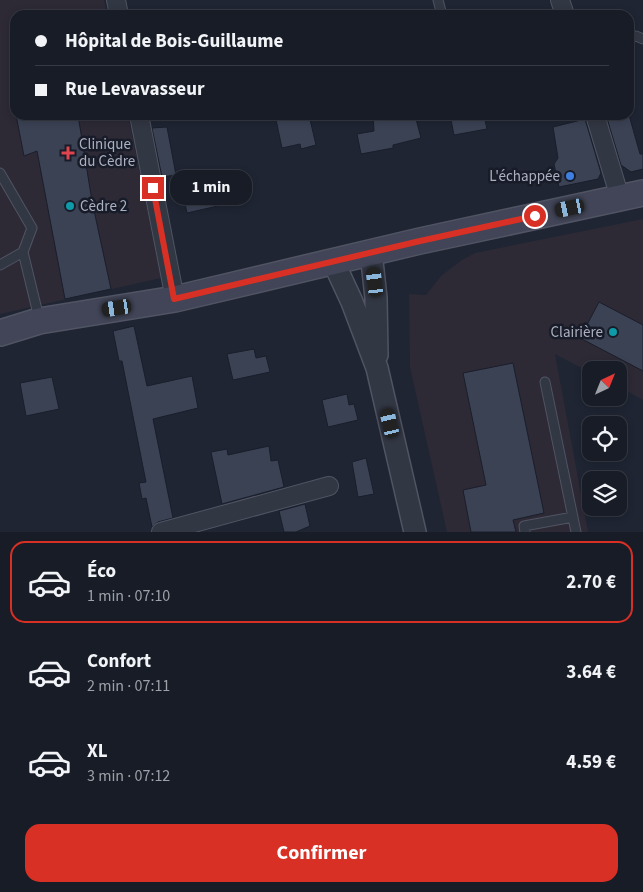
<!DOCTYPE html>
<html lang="fr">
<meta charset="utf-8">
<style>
body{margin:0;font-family:"Source Sans 3",sans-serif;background:#20252e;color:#f1f3f6;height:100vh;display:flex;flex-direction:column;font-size:19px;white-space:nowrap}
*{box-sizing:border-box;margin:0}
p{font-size:16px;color:#9ea1a7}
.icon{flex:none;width:28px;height:28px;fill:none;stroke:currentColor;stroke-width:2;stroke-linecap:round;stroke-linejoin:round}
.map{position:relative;height:532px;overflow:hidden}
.side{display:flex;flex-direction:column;background:#171c26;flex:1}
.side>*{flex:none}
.banner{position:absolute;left:10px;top:10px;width:624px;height:110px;border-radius:15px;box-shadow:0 2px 8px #0003,0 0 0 1px #363a43;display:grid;align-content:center;height:110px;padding:0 25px;background:#171c26}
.needle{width:32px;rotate:43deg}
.fabs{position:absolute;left:582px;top:361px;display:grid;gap:10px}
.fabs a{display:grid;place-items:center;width:45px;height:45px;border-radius:10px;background:#171c26;box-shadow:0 2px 8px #0003,0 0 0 1px #363a43;font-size:25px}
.end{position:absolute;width:22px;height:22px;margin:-11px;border:6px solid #d93025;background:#fff;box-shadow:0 0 0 2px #fff}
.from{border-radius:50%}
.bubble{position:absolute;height:35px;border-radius:15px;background:#171c26;box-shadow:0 2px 8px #0003,0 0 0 1px #363a43;font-size:16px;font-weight:700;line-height:35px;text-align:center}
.car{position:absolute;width:15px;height:30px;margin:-15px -8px;border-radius:6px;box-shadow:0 0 4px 1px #0007;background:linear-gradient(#222 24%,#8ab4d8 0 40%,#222 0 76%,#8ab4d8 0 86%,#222 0)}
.banner b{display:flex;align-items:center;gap:18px;height:48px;font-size:19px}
.banner b+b{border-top:1px solid #363a43}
.banner i{width:12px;height:12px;background:#f1f3f6}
ul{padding:9px 0 0;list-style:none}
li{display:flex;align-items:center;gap:15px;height:82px;margin:0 10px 8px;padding:0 15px;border:2px solid transparent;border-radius:15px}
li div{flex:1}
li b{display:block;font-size:19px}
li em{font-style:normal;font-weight:700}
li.on{border-color:#d93025}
li>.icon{width:45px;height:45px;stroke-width:1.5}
.button{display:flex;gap:10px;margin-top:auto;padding:10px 25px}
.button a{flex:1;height:58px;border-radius:15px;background:#d93025;color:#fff;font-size:20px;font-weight:700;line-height:58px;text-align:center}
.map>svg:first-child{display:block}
.medical{fill:#2d2a36}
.building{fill:#3b4254;stroke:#1a1e2b}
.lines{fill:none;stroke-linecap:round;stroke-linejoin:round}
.service-casing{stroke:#505463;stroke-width:11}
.minor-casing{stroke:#505463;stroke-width:20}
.tertiary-casing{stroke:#505463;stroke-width:24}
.secondary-casing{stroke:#505463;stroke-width:28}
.service{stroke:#323744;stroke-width:9}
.minor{stroke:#323744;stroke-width:18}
.tertiary{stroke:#323744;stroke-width:21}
.secondary{stroke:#414557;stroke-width:25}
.route{stroke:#d93025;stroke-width:6}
.health-dot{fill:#e0444e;stroke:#181c29;stroke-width:2}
.shop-dot{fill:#3f7fe0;stroke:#181c29;stroke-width:2}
.culture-dot{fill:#0f9aa8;stroke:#181c29;stroke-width:2}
.labels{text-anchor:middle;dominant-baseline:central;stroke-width:5;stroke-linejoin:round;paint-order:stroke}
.poi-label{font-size:15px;fill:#acb1c2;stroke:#181c29;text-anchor:start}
</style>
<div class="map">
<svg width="643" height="532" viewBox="0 0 643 532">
<rect width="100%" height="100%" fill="#1f2533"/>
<!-- medical -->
<path class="medical" d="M0,0H104L107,15H15V115H128L161,278L0,314Z
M643,219V400L619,387V370H591V373L555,354L588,532H447L410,367L409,294L426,295L442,275L462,260L475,253Z"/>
<!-- building -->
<path class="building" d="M16,115H78L92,201L111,289L65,299L37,151L24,156Z
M275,115H309L316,145L301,149L300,144L282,148Z
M373,115H415L421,138L393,145V148L361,154L357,134L374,131Z
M450,115H484L487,129L454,135Z
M606,115H629L640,154H643V169L631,172L621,165Z
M585,119L601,173L598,179L559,187L554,164L558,158L553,127Z
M167,127L176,175L162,177L152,128Z
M208,184L209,188L218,186L222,205L187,213L182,189Z
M599,302L643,325V371L580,338Z
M134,326L147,386L192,376L198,408L153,419L173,518L158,522L152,527L146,498L142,499L139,483L146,482L122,361H119L113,331Z
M254,349L256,358L266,356L270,372L233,380L227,354Z
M513,363L544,513L513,520L516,532H471L463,490L486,485L463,373Z
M52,377L59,409L26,416L20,383Z
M347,394L349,405L354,404L358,420L328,427L322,400Z
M269,446L271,461L278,460L284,487L222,504L211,452L227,449L228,455Z
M366,458L374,494L358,497L352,462Z
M305,504L310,526L296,532H284L279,511Z"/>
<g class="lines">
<!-- service casing -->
<g class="service-casing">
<path id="service" d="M438,0L442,15
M629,38L636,36L643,39
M0,173L32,228L23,252L39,318
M0,265L23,252
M545,382L576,532
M525,532L524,526L573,517"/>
</g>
<!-- minor casing -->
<g class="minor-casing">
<path id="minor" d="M116,0L119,15
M560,0L565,15
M139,115L175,299
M595,115L620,198
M161,532L329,486"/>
</g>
<!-- tertiary casing -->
<g class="tertiary-casing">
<path id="tertiary" d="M371,252L376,298L377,355
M333,261L352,302L377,368L415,532"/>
</g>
<!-- secondary casing -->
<g class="secondary-casing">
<path id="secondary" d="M0,333L39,321L175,299L420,241L643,193"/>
</g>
<!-- service -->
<use href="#service" class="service"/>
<!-- minor -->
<use href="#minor" class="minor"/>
<!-- tertiary -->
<use href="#tertiary" class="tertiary"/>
<!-- secondary -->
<use href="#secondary" class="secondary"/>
</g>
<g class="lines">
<!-- route -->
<path class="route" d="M153,188L174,299L420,241L535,216"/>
</g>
<!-- markers -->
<path class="health-dot" d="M65.5 145.5h5v5h5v5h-5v5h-5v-5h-5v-5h5z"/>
<circle class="shop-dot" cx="570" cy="176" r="5"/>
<g class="culture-dot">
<circle cx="70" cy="206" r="5"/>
<circle cx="613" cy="332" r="5"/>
</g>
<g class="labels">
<!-- poi labels -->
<g class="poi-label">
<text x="79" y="144">Clinique<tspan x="79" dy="17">du Cèdre</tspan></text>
<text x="560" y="176" text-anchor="end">L'échappée</text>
<text x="80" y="206">Cèdre 2</text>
<text x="603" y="332" text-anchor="end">Clairière</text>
</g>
</g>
</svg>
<div class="fabs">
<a><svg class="needle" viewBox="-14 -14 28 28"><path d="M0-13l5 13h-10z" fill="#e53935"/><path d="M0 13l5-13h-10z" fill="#9ea1a7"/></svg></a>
<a><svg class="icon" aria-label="locate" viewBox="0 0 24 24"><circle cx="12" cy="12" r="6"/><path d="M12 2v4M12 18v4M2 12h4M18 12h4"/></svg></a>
<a><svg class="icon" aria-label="layers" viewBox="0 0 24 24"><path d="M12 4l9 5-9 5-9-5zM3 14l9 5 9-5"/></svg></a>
</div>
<i class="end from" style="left:535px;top:216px"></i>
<i class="end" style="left:153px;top:188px"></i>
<div class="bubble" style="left:170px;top:170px;width:82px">1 min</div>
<i class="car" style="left:570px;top:208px;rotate:258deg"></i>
<i class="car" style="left:375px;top:282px;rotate:353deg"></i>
<i class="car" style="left:117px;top:308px;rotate:261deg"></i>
<i class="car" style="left:390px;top:423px;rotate:347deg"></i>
<div class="banner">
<b><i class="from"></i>Hôpital de Bois-Guillaume</b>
<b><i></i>Rue Levavasseur</b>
</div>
</div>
<section class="side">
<ul>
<li class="on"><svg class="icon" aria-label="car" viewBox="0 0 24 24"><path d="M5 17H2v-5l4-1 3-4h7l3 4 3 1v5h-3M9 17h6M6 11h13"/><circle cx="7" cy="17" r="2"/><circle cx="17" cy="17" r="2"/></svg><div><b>Éco</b><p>1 min · 07:10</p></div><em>2.70 €</em></li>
<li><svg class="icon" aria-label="car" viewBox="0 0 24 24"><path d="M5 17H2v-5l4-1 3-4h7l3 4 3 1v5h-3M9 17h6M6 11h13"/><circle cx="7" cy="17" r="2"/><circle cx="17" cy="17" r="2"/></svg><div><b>Confort</b><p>2 min · 07:11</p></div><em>3.64 €</em></li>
<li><svg class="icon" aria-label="car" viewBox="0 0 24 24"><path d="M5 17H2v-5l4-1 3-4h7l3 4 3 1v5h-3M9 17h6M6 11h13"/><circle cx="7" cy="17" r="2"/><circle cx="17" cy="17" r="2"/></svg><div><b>XL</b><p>3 min · 07:12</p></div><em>4.59 €</em></li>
</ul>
<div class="button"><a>Confirmer</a></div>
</section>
